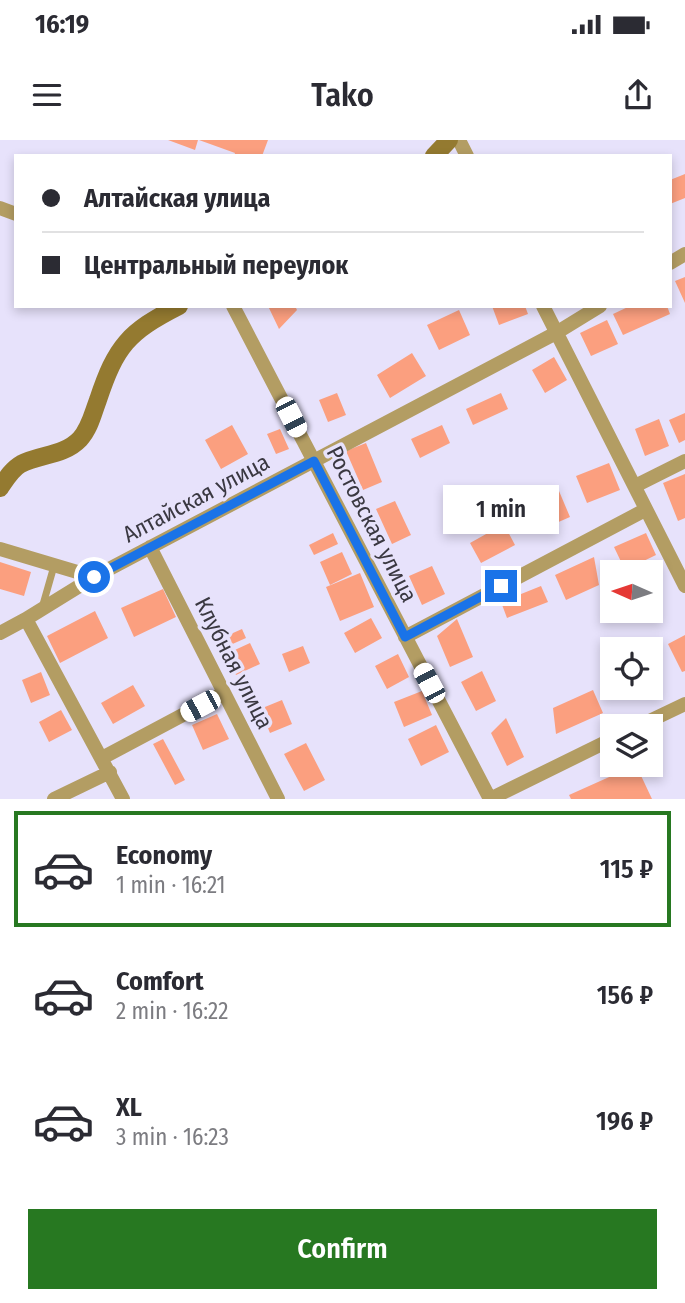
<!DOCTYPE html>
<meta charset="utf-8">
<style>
body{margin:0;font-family:"Fira Sans Condensed",sans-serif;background:#f7f7f7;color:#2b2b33;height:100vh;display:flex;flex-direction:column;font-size:26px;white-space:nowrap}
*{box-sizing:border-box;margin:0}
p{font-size:23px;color:#7c7c81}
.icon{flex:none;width:38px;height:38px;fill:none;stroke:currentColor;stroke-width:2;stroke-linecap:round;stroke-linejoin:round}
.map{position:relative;height:659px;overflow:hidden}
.panel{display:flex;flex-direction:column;background:#fff;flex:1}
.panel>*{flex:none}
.guide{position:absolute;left:14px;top:14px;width:658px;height:154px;border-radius:0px;box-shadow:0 4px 10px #0003;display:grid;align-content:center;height:154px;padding:0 28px;background:#fff}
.needle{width:46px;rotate:273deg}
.controls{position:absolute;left:600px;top:420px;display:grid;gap:14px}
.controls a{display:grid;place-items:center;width:63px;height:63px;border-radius:0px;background:#fff;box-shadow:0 4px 10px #0003;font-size:35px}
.end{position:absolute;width:32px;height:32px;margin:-16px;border:9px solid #1a73e8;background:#fff;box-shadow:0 0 0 4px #fff}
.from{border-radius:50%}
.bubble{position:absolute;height:49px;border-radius:0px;background:#fff;box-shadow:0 4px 10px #0003;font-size:23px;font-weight:600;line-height:49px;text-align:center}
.car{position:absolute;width:21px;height:42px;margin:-21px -10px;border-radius:9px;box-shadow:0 0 5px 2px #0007;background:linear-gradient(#fff 24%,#345 0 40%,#fff 0 76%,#345 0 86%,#fff 0)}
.guide b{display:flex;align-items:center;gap:24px;height:66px;font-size:26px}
.guide b+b{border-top:2px solid #e1e1e2}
.guide i{width:18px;height:18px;background:#2b2b33}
ul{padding:12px 0 0;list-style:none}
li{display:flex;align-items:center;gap:21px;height:116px;margin:0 14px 10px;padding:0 14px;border:4px solid transparent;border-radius:0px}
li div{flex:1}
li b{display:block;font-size:26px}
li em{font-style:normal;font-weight:600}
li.active{border-color:#277821}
li>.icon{width:63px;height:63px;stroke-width:1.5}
.cta{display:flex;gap:14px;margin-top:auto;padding:14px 28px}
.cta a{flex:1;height:80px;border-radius:0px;background:#277821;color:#fff;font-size:28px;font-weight:600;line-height:80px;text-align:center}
.status{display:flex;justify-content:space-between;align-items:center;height:49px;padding:0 35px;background:#fff;direction:ltr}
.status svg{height:19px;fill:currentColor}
header{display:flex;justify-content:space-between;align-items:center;height:91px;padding:0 28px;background:#fff;font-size:32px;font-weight:600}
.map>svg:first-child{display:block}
.building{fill:#fb9f7f}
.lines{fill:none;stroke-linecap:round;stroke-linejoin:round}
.lane{stroke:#b39d63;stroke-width:7}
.street{stroke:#b39d63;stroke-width:14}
.secondary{stroke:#947a30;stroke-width:18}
.route{stroke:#1a73e8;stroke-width:9}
.labels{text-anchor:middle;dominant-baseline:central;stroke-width:7;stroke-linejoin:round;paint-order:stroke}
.street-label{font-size:23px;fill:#3a3841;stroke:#e7e2fb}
</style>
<div class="status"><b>16:19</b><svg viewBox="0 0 49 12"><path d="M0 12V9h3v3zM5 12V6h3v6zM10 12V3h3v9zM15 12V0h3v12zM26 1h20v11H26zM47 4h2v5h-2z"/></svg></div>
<header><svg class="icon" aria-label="menu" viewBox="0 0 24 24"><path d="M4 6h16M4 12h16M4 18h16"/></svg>Tako<svg class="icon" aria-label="share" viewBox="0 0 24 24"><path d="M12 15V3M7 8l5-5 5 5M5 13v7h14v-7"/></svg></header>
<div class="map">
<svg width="685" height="659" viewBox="0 0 685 659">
<rect width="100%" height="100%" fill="#e7e2fb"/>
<!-- building -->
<path class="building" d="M168,0H198L195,10Z
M199,0H268L262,16H234L235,13Z
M685,34V58L670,64V40Z
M685,137V163L675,141Z
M268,166H295L297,170L279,189Z
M492,166H525L528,174L499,185Z
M630,166H667L670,174L623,195L613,174Z
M459,170L470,195L439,210L427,185Z
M607,180L618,204L591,216L580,193Z
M412,213L426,236L390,258L377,235Z
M554,217L567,240L545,253L532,230Z
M337,253L346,275L328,282L319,260Z
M501,253L508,269L473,285L466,269Z
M685,273V300L679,303L669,280Z
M659,279L669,306L645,316L635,289Z
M232,285L248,314L221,329L205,300Z
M442,285L450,303L420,318L411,299Z
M280,289L289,309L276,314L267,294Z
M366,303L382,342L363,350L346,311Z
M609,323L620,350L587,363L576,336Z
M685,334V378L678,381L663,343Z
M559,351L570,377L531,394L519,368Z
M395,361L411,395L392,404L376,369Z
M504,384L515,405L481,423L470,403Z
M333,393L338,404L314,415L309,405Z
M646,393L656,415L625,430L614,407Z
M342,412L352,434L330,445L320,422Z
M594,417L599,445L566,460L555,435Z
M0,422L31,432L24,456L0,449Z
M432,426L445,454L422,465L409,436Z
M360,433L374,467L340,481L326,447Z
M541,446L548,462L507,478L501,462Z
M163,449L176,477L134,497L121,468Z
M95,471L108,498L60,523L47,496Z
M371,478L382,498L355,513L344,493Z
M457,479L473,517L450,527L437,496Z
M242,489L246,498L228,506L224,497Z
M685,495V531L682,532L668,504Z
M250,503L260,524L236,535L226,514Z
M303,506L310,523L289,532L282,514Z
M398,514L409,537L387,549L375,526Z
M651,514L662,539L651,544Z
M482,531L496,561L476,571L461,542Z
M41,532L50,555L31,563L22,540Z
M133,545L145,566L113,584L101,563Z
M593,550L603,573L556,594L553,568Z
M422,551L432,575L404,587L394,562Z
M282,560L292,584L270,593L260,569Z
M61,570L72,590L49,602L39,582Z
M217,574L229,599L203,610L192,585Z
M506,578L524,617L507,626L491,593Z
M436,585L449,612L421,626L408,599Z
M163,599L185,640L175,645L153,604Z
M306,603L325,640L304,651L284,614Z
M636,625L652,659H571L569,655Z"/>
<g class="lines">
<!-- lane -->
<path class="lane" d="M42,468L54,426"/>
<!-- street -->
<path class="street" d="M459,0L467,16
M0,68L16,74
M670,123L685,114
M233,166L490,659
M543,166L685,446
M635,346L685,321
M150,407L278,659
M0,409L94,437
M26,479L123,659
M0,493L26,479L94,437L556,193L600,166
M405,497L645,370
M639,586L685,564
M102,618L224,553
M54,659L110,632
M490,659L612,599"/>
<!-- secondary -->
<path class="secondary" d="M434,16L449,0
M0,348C6,339 12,329 21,324C40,314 64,316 80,299C90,288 93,273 98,260C116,206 128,192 179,166"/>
</g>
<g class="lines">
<!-- route -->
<path class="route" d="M94,437L314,321L405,497L501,446"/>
</g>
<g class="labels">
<!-- street labels -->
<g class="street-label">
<text transform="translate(196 358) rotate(-28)">Алтайская улица</text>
<text transform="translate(372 384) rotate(63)">Ростовская улица</text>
<text transform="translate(234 523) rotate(63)">Клубная улица</text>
</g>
</g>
</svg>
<div class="controls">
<a><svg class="needle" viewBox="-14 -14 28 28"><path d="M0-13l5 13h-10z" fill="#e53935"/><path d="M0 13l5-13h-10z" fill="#7c7c81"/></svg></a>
<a><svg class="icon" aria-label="locate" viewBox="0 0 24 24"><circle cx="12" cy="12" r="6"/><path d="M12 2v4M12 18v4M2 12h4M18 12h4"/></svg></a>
<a><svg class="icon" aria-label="layers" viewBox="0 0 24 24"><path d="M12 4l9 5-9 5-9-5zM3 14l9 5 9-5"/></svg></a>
</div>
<i class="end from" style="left:94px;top:437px"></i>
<i class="end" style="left:501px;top:446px"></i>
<div class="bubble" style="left:443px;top:345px;width:116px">1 min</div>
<i class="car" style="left:291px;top:277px;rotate:153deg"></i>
<i class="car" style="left:429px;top:543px;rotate:332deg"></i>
<i class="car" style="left:200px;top:566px;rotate:242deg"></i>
<div class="guide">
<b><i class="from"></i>Алтайская улица</b>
<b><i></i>Центральный переулок</b>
</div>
</div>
<section class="panel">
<ul>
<li class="active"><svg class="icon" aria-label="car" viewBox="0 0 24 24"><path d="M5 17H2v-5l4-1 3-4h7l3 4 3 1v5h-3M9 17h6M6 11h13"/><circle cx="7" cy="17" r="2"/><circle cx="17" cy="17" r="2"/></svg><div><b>Economy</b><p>1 min · 16:21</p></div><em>115 ₽</em></li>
<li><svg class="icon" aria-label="car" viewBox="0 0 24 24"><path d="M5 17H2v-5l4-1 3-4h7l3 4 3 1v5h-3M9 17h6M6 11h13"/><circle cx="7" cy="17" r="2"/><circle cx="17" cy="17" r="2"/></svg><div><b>Comfort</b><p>2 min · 16:22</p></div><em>156 ₽</em></li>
<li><svg class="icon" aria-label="car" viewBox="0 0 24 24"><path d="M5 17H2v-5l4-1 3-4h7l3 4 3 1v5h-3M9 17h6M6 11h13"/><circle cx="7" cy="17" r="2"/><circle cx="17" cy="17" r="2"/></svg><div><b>XL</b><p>3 min · 16:23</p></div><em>196 ₽</em></li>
</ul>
<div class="cta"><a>Confirm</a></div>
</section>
